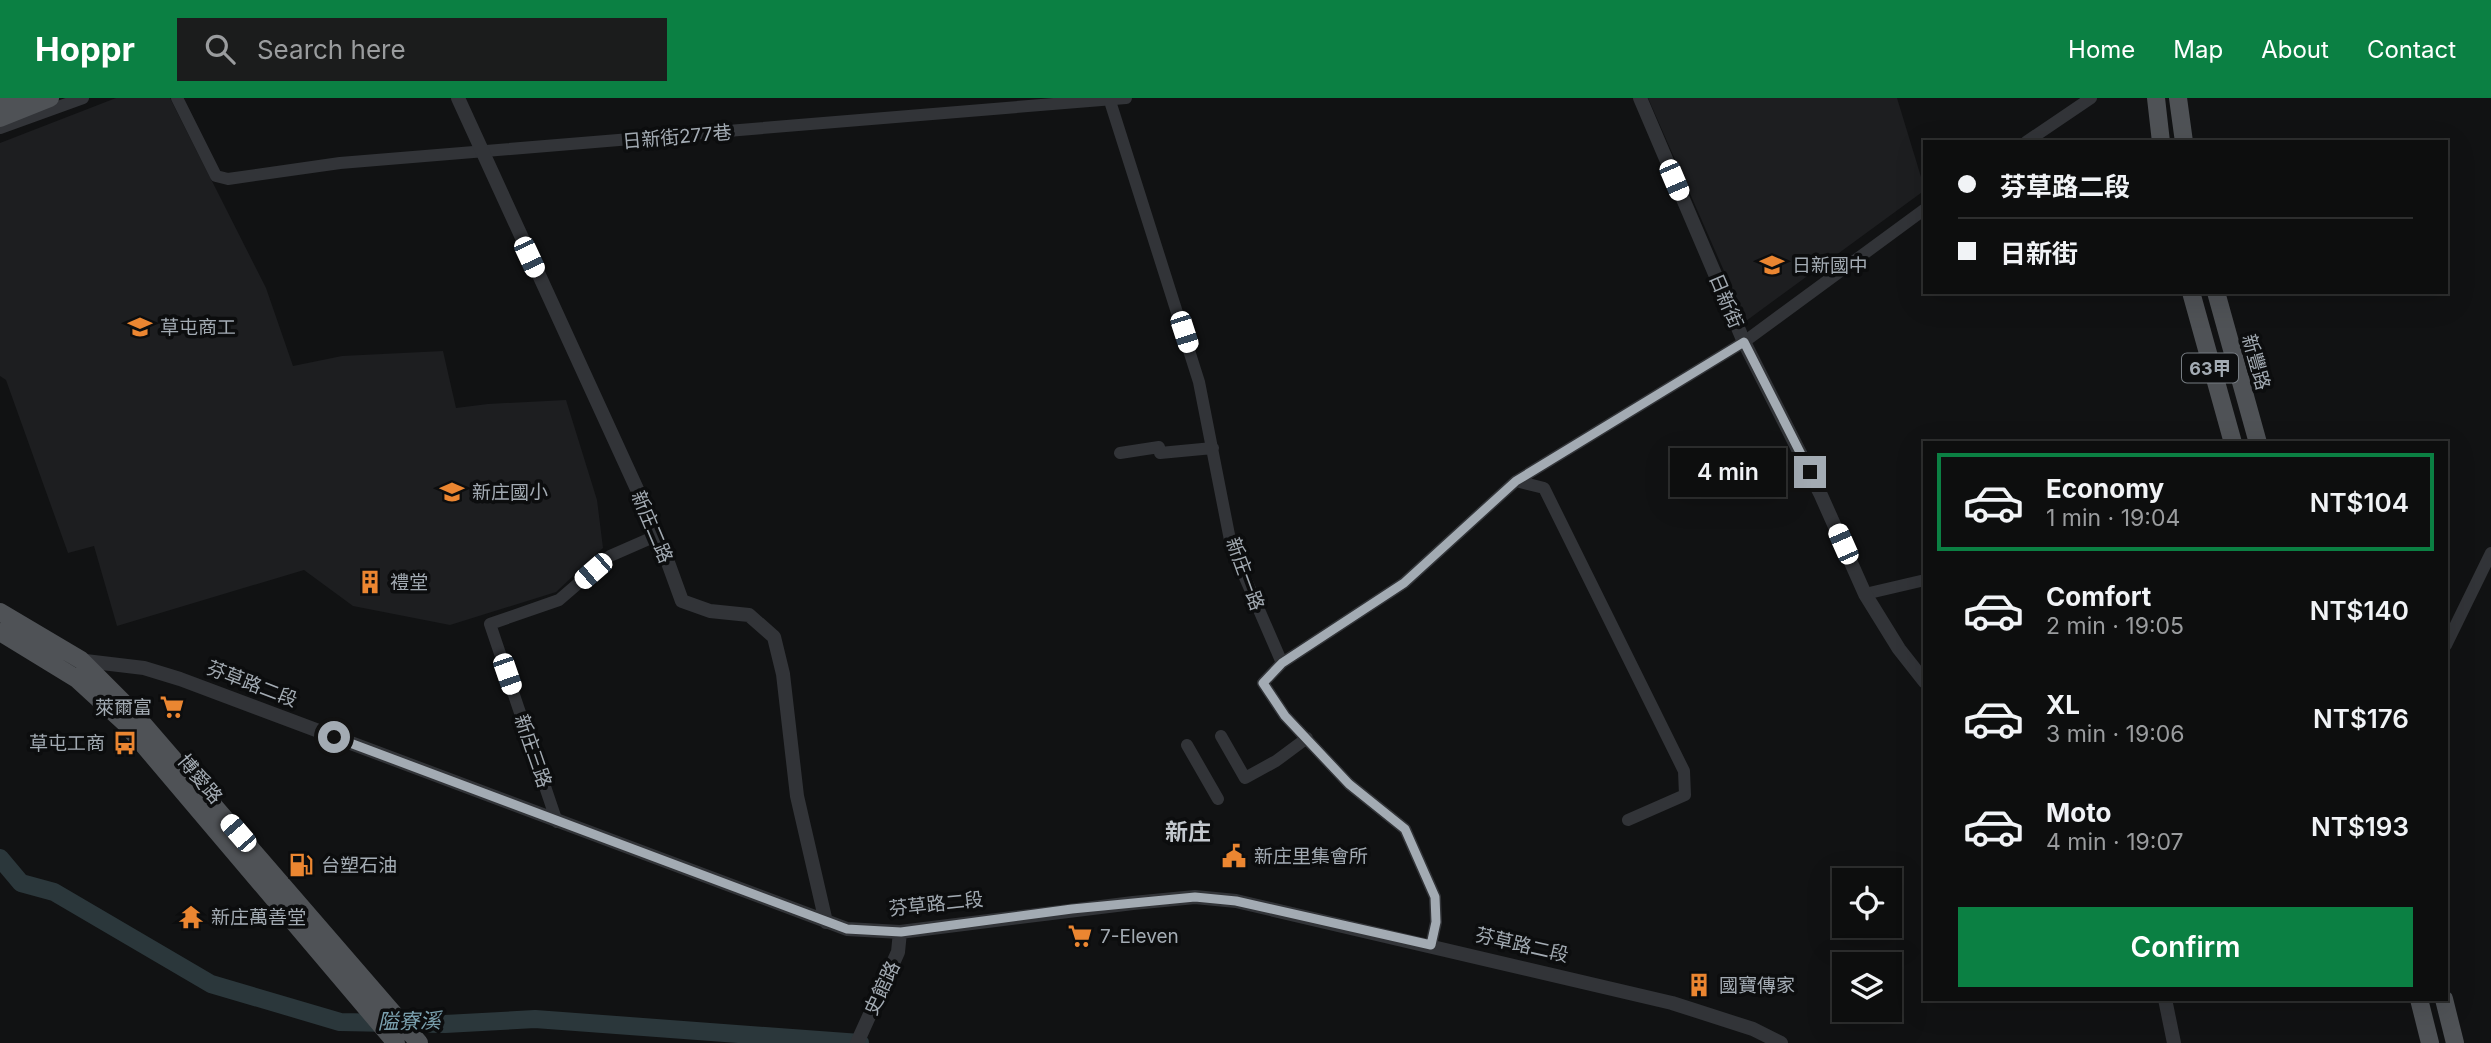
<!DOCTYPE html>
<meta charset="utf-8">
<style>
body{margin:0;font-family:Inter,"Noto Sans TC",sans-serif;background:#1b1c1c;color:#f1f3f6;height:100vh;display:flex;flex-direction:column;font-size:26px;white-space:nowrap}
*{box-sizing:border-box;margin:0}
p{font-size:23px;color:#9a9c9e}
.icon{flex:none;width:38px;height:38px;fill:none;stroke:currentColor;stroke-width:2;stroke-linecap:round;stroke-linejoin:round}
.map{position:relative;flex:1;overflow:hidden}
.side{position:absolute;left:1923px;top:343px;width:525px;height:560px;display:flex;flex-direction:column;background:#0d0e0e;border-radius:0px;box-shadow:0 7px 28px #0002,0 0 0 2px #2d2e2e}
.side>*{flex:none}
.hud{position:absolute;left:1923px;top:42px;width:525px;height:154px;border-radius:0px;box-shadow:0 7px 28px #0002,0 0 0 2px #2d2e2e;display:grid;align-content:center;height:154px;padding:0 35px;background:#0d0e0e}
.tools{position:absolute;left:1832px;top:770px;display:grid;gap:14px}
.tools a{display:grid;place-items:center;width:70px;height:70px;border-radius:0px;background:#0d0e0e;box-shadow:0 7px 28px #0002,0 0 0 2px #2d2e2e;font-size:35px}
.end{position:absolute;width:32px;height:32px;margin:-16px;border:9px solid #a3abb3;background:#111;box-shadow:0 0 0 4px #111}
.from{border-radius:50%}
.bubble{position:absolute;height:49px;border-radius:0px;background:#0d0e0e;box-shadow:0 7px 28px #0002,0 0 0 2px #2d2e2e;font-size:23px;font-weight:600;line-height:49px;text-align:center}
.car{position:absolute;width:21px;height:42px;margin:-21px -10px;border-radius:9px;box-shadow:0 0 5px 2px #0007;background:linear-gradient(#fff 24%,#345 0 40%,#fff 0 76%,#345 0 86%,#fff 0)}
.hud b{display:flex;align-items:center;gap:24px;height:66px;font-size:26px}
.hud b+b{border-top:2px solid #2d2e2e}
.hud i{width:18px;height:18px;background:#f1f3f6}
ul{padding:12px 0 0;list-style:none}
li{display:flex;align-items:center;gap:21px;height:98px;margin:0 14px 10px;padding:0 21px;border:4px solid transparent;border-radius:0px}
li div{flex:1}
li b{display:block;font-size:26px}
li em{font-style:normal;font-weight:600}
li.on{border-color:#0b8043}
li>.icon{width:63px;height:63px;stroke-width:1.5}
.primary-button{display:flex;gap:14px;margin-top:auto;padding:14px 35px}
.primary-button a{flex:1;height:80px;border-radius:0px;background:#0b8043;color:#fff;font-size:28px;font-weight:600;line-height:80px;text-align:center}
header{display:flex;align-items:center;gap:42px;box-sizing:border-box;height:98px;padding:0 35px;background:#0b8043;color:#fff}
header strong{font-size:33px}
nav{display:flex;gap:38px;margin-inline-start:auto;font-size:24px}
.search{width:490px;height:63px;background:#1b1c1c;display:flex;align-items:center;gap:18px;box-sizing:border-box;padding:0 24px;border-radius:0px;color:#9a9c9e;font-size:26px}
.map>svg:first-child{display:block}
.built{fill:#1d1e20}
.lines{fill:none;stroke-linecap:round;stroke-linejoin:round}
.river{stroke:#2b373b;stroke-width:18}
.minor{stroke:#323438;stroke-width:12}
.tertiary{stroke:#323438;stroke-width:14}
.primary{stroke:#4f5256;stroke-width:18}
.route{stroke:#a3abb3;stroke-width:9}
.labels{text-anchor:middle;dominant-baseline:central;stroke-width:7;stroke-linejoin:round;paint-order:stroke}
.shield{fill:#0c0d0e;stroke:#767c82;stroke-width:2}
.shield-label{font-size:18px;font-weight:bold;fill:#a3abb3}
.street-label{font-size:19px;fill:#a3abb3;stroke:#0c0d0e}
.poi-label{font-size:19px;fill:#a3abb3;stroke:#0c0d0e;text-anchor:start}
.water-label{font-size:21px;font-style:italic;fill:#7aa0ae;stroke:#0c0d0e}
.quarter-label{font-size:23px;font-weight:bold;fill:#c4c9cf;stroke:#0c0d0e}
</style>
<header>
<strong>Hoppr</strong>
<div class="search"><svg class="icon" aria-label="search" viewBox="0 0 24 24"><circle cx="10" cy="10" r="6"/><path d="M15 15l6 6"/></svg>Search here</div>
<nav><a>Home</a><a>Map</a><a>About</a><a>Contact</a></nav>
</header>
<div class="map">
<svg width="2491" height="945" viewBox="0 0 2491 945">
<rect width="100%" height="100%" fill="#111213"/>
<!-- built -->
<path class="built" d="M116,0H170L266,190L293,268L342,258L443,253L456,310L488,306L566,302L597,402L603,450L556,494L450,527L353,508L304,472L117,528L94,448L68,455L6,282L0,278V45Z
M1648,0H1897L1925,92L1746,223Z"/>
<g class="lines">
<!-- river -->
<path class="river" d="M0,760L21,785L54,794L211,886L340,924L445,926L535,921L860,945"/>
<!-- minor -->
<path class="minor" d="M177,0L216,78L228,81L340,65L1126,0
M1109,0L1199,284L1231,447L1282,565
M0,30L83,0
M2026,44L2091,0
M1120,355L1159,349L1160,355L1213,350
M1516,383L1544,390L1684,673L1685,697L1628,722
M1865,496L1925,482
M2446,547L2491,455
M1221,638L1245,680L1276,663L1307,640
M1187,647L1218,701
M557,724L490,526L559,502L610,458L658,437
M1431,847L1436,824L1435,799L1405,731L1349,686L1285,618L1263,585L1282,565L1404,485L1516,383L1744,244L1925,111"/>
<!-- tertiary -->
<path class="tertiary" d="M458,0L658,437L682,503L710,513L749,517L774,539L783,576L797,698L826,824
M1640,0L1744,244L1820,395L1865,496L1899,551L1925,584
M77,562L144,570L180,581L847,831L900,834L1133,805L1195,799L1236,803L1672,905L1753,931L1781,945
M2165,901L2174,945
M857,945L898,854L900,834"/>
<!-- primary -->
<path class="primary" d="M2156,0L2161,44
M2178,0L2184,44
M0,6L19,0
M0,20L50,0
M2191,194L2233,345
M2216,194L2258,345
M0,514L81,562L130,611L419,945
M0,534L77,581L124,624L396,945
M2419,901L2430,945
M2444,901L2455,945"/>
</g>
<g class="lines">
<!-- route -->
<path class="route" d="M334,639L847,831L901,834L1072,811L1195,799L1236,803L1431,847L1436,824L1435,799L1405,731L1349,686L1285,618L1263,585L1282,565L1404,485L1516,383L1744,244L1810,374"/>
</g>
<!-- icons -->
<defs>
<g id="school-bare" transform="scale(1.89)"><path d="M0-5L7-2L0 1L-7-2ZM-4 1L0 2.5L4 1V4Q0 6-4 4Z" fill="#eb8631" stroke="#0c0d0e" stroke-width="2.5" paint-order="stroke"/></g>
<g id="building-bare" transform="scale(1.89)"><path d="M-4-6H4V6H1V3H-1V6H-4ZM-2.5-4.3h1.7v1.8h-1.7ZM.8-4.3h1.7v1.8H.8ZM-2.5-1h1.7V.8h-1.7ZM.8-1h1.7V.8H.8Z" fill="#eb8631" stroke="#0c0d0e" stroke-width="2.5" paint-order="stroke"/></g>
<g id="supermarket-bare" transform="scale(1.89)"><path d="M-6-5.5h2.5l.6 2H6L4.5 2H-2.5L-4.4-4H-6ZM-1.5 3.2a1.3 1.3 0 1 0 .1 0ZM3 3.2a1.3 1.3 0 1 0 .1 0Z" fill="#eb8631" stroke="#0c0d0e" stroke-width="2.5" paint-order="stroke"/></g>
<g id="bus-bare" transform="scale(1.89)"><path d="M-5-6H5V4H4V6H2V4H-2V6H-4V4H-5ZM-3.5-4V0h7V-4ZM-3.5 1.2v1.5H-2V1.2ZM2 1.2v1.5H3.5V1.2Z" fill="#eb8631" stroke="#0c0d0e" stroke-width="2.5" paint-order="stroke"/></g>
<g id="civic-bare" transform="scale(1.89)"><path d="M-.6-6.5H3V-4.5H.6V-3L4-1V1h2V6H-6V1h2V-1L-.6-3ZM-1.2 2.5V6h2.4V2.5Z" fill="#eb8631" stroke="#0c0d0e" stroke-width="2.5" paint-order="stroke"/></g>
<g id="fuel-bare" transform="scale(1.89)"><path d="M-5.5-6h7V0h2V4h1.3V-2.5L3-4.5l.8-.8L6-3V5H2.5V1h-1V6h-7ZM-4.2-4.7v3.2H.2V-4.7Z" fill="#eb8631" stroke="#0c0d0e" stroke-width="2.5" paint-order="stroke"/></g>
<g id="temple-bare" transform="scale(1.89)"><path d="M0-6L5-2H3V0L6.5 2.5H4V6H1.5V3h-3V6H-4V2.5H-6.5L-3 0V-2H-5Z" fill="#eb8631" stroke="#0c0d0e" stroke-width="2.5" paint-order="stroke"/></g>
</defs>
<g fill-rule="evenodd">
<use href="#school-bare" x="1772" y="167"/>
<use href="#school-bare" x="140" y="229"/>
<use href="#school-bare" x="452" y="394"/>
<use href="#building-bare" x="370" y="484"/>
<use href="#supermarket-bare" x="172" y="609"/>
<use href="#bus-bare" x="125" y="645"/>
<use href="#civic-bare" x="1234" y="758"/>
<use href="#fuel-bare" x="301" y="767"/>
<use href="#temple-bare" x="191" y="819"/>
<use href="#supermarket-bare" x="1080" y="838"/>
<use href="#building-bare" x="1699" y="887"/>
</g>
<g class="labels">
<!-- shield labels -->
<rect class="shield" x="2182" y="255.5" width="56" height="29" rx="5"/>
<g class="shield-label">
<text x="2210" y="270">63甲</text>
</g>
<!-- street labels -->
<g class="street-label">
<text transform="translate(677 39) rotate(-5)">日新街277巷</text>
<text transform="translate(1726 203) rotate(67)">日新街</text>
<text transform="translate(2256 264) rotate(74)">新豐路</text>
<text transform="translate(652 429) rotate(67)">新庄二路</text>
<text transform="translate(1245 476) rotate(70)">新庄一路</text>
<text transform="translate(252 586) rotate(21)">芬草路二段</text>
<text transform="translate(533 653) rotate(71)">新庄三路</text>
<text transform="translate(200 681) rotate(50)">博愛路</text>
<text transform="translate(936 806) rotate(-6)">芬草路二段</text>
<text transform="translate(1522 847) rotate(13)">芬草路二段</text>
<text transform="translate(882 890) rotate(-65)">史館路</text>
</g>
<!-- poi labels -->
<g class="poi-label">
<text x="1792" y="167">日新國中</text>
<text x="160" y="229">草屯商工</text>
<text x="472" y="394">新庄國小</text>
<text x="390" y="484">禮堂</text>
<text x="152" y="609" text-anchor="end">萊爾富</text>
<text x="105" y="645" text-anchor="end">草屯工商</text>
<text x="1254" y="758">新庄里集會所</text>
<text x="321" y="767">台塑石油</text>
<text x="211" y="819">新庄萬善堂</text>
<text x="1100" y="838">7-Eleven</text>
<text x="1719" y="887">國寶傳家</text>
</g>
<!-- water labels -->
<g class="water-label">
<text transform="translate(409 923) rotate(-1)">隘寮溪</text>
</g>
<!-- quarter labels -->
<g class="quarter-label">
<text x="1188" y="734">新庄</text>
</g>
</g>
</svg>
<div class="tools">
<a><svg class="icon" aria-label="locate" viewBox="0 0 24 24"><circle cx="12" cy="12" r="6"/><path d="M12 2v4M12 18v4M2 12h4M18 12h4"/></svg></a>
<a><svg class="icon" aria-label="layers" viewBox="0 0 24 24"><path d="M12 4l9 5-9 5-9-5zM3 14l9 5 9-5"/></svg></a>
</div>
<i class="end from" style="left:334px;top:639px"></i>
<i class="end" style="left:1810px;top:374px"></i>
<div class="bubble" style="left:1670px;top:350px;width:116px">4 min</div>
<i class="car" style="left:1674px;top:82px;rotate:157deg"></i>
<i class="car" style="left:529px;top:159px;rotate:155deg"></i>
<i class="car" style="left:1184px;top:234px;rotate:162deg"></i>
<i class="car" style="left:1843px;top:446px;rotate:336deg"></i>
<i class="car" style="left:593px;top:473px;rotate:229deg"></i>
<i class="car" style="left:507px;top:576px;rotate:161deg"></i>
<i class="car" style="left:238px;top:735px;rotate:319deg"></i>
<div class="hud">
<b><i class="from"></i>芬草路二段</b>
<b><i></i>日新街</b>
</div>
<section class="side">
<ul>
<li class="on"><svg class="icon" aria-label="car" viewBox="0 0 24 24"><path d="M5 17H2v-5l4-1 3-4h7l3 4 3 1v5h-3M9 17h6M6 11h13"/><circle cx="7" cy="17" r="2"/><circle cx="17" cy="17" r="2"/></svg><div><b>Economy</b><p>1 min · 19:04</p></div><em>NT$104</em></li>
<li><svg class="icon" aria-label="car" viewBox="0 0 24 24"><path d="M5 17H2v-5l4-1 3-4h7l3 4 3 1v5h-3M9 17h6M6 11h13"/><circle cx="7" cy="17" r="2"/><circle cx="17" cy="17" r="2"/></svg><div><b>Comfort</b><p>2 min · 19:05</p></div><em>NT$140</em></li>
<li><svg class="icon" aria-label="car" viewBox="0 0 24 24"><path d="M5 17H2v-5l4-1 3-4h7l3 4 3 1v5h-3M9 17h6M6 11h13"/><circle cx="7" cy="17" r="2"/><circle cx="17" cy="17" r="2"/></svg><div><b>XL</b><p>3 min · 19:06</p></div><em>NT$176</em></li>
<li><svg class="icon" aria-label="car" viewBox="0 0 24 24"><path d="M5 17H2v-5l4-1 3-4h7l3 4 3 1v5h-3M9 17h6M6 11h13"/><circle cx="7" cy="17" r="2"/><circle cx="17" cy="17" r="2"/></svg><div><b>Moto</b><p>4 min · 19:07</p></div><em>NT$193</em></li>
</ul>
<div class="primary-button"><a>Confirm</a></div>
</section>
</div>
